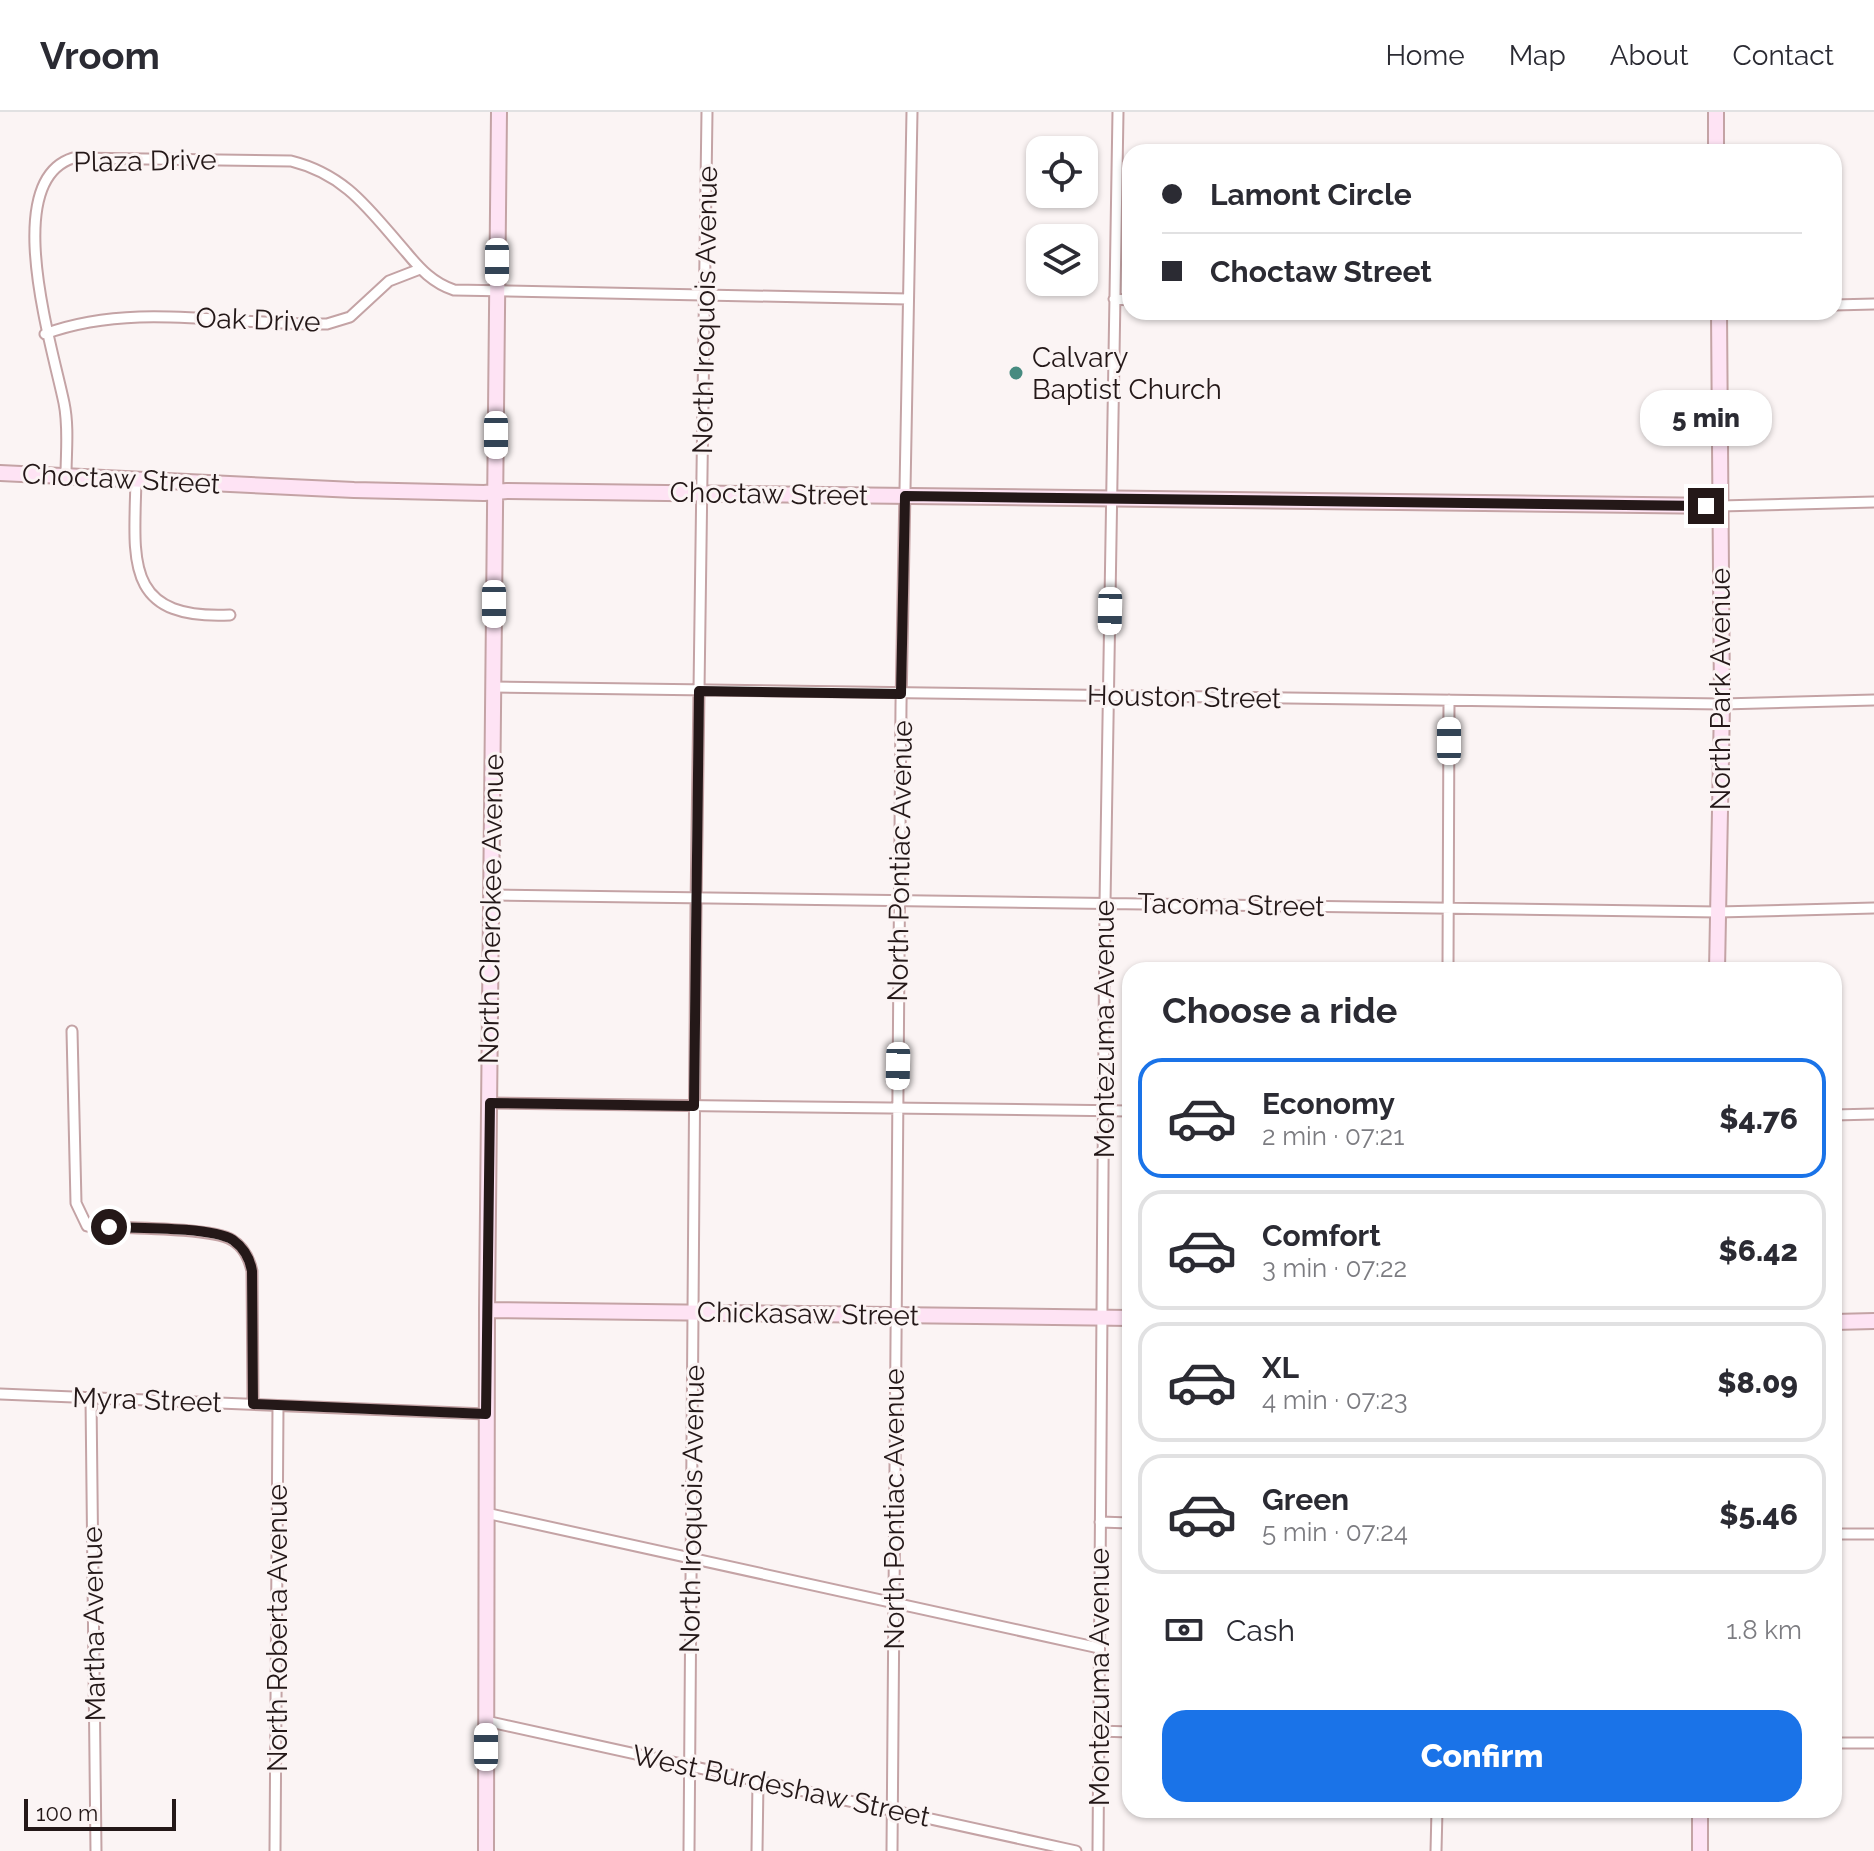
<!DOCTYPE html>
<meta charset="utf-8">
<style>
body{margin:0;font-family:Raleway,sans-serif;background:#f2f2f3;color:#2b2b33;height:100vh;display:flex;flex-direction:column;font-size:30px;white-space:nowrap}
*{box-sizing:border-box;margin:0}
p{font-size:26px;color:#7c7c81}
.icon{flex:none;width:44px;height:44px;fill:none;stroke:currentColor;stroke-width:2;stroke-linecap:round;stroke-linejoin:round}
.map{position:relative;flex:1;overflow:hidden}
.panel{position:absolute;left:1122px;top:850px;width:720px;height:856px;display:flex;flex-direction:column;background:#fff;border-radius:24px;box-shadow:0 2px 6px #0004}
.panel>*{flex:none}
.top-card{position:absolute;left:1122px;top:32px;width:720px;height:176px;border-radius:24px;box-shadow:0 2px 6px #0004;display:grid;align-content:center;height:176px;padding:0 40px;background:#fff}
.tools{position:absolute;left:1026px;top:24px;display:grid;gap:16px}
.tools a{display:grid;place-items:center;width:72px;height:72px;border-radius:16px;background:#fff;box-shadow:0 2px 6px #0004;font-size:40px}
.scale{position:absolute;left:24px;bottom:20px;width:152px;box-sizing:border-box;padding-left:8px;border:4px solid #241818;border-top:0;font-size:22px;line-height:28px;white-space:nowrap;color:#241818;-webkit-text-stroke:6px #fbf4f4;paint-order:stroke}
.end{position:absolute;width:36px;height:36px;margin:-18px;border:10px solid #241818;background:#fff;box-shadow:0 0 0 4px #fff}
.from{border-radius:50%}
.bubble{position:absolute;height:56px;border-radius:24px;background:#fff;box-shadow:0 2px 6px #0004;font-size:26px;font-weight:800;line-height:56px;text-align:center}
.car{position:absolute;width:24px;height:48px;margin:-24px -12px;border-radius:10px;box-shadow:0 0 6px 2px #0007;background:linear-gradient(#fff 24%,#345 0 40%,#fff 0 76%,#345 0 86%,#fff 0)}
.top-card b{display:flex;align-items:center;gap:28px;height:76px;font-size:30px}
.top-card b+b{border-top:2px solid #e1e1e2}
.top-card i{width:20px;height:20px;background:#2b2b33}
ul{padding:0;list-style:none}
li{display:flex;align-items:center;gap:24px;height:120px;margin:0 16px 12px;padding:0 24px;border:4px solid #e1e1e2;border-radius:24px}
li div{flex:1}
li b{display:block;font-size:30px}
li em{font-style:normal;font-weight:800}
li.on{border-color:#1a73e8}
li>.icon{width:72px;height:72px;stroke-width:1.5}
h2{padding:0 40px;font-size:36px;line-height:96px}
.pay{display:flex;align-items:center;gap:20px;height:88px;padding:0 40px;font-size:30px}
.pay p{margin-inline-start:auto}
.button{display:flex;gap:16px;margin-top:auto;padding:16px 40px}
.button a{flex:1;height:92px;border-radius:24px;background:#1a73e8;color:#fff;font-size:32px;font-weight:800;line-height:92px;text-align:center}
header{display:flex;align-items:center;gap:48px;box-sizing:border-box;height:112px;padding:0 40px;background:#fff;border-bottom:2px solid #e1e1e2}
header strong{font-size:38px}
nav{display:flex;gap:44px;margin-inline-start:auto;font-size:28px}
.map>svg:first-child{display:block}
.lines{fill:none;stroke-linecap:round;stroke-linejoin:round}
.street-casing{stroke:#c4a3a5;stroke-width:13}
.secondary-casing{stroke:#c4a3a5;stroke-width:18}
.street{stroke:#fff;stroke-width:9}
.secondary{stroke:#fee3f4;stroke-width:14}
.route{stroke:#241818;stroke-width:10}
.poi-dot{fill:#478b80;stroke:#fbf4f4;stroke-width:3}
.labels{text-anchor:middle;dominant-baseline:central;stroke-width:6;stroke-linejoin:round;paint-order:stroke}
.street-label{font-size:28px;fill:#241818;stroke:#fbf4f4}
.poi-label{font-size:28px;fill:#241818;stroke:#fbf4f4;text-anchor:start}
</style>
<header>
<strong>Vroom</strong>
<nav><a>Home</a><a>Map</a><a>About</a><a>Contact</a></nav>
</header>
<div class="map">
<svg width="1874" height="1739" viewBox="0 0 1874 1739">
<rect width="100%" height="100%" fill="#fbf4f4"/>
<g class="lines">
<!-- street casing -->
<g class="street-casing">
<path id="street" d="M1114,187L1130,188
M1834,193L1874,192
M45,222C135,189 233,214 327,212L350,205L389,169L420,157
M66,364C66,340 69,315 64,291C52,233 0,69 73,46L291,49C347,63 370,99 406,140C420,157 433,171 454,178L908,187
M136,368C134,449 124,508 230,503
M1720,394L1874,390
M493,575L1722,592L1874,588
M492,783L1718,800L1874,796
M1448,858L1449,588
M72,919L76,1091L87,1114C116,1116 212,1115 232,1128C244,1135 249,1146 252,1159L253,1292
M490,991L1130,999
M1834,1003L1874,1002
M0,1282L486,1302
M91,1286L96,1739
M486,1401L1099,1536
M1100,1410L1130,1411
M1834,1422H1874
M486,1609L1076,1739
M1098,1619L1130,1620
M1834,1631H1874
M275,1739L278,1294
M689,1739L696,795L707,0
M757,1739L758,1669
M892,1739L901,593L912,0
M1098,1739L1105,792L1118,0
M1436,1739L1437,1698"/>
</g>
<!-- secondary casing -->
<g class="secondary-casing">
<path id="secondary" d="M1716,0V40
M0,361L354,378L484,381L507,379L1720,394
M1717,858L1722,592L1719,200
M487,1198L1130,1206
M1834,1210L1874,1209
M486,1739L487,1198L499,0
M1700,1739V1698"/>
</g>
<!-- street -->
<use href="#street" class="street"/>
<!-- secondary -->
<use href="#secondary" class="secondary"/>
</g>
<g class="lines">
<!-- route -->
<path class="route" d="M109,1115C137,1116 212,1115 233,1128C244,1136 250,1147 252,1159L253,1292L486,1302L490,991L694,994L699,579L901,582L905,384L1706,394"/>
</g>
<!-- markers -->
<circle class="poi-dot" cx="1016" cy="261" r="8"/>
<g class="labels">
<!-- street labels -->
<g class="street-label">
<text transform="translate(145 49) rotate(-1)">Plaza Drive</text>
<text transform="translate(705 198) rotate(-89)">North Iroquois Avenue</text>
<text transform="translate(258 208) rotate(2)">Oak Drive</text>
<text transform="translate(121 367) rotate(3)">Choctaw Street</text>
<text transform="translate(769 382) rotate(1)">Choctaw Street</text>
<text transform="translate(1720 577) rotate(-90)">North Park Avenue</text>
<text transform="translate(1184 585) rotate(1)">Houston Street</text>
<text transform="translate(900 749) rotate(-89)">North Pontiac Avenue</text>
<text transform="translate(1231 793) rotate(1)">Tacoma Street</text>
<text transform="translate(491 797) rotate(-89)">North Cherokee Avenue</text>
<text transform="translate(1104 917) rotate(-90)">Montezuma Avenue</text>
<text transform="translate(808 1202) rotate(1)">Chickasaw Street</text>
<text transform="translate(147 1288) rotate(2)">Myra Street</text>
<text transform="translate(692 1397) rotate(-89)">North Iroquois Avenue</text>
<text transform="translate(894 1397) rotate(-90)">North Pontiac Avenue</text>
<text transform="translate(94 1512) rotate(-91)">Martha Avenue</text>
<text transform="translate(277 1516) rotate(-90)">North Roberta Avenue</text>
<text transform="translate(1099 1565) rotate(-90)">Montezuma Avenue</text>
<text transform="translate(781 1674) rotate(12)">West Burdeshaw Street</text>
</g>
<!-- poi labels -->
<g class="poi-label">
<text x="1032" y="245">Calvary<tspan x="1032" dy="32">Baptist Church</tspan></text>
</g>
</g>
</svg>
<div class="tools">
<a><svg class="icon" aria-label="locate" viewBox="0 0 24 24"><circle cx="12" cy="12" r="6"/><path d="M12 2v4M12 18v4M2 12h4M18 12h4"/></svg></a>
<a><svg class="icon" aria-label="layers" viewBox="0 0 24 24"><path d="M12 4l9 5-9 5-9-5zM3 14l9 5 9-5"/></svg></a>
</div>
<div class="scale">100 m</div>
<i class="end from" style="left:109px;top:1115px"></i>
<i class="end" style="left:1706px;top:394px"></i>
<div class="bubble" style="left:1640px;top:278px;width:132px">5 min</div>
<i class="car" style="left:497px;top:150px;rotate:180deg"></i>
<i class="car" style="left:496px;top:323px;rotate:180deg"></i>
<i class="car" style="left:494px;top:492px;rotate:180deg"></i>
<i class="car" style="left:1110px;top:499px;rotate:181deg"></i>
<i class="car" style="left:1449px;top:629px;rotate:0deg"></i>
<i class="car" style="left:898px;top:954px;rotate:181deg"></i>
<i class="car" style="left:486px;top:1635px;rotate:0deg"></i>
<div class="top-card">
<b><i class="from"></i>Lamont Circle</b>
<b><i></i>Choctaw Street</b>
</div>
<section class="panel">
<h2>Choose a ride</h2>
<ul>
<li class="on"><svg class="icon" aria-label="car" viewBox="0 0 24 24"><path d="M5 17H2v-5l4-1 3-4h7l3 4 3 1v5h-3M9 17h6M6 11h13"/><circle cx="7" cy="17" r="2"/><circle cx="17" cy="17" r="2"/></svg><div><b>Economy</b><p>2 min · 07:21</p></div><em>$4.76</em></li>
<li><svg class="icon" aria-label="car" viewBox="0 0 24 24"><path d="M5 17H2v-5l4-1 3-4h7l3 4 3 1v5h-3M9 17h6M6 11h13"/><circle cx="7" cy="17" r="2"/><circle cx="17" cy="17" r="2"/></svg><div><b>Comfort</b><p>3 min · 07:22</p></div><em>$6.42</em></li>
<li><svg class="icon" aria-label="car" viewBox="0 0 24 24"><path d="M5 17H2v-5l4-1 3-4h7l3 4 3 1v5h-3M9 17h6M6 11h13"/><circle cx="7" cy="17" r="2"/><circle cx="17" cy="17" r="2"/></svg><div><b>XL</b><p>4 min · 07:23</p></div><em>$8.09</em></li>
<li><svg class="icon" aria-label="car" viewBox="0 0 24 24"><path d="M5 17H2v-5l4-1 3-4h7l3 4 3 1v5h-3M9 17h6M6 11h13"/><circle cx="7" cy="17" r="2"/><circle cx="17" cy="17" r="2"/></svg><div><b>Green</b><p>5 min · 07:24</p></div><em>$5.46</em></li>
</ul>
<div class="pay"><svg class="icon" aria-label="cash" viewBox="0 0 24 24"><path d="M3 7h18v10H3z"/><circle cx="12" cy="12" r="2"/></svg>Cash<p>1.8 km</p></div>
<div class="button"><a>Confirm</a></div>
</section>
</div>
